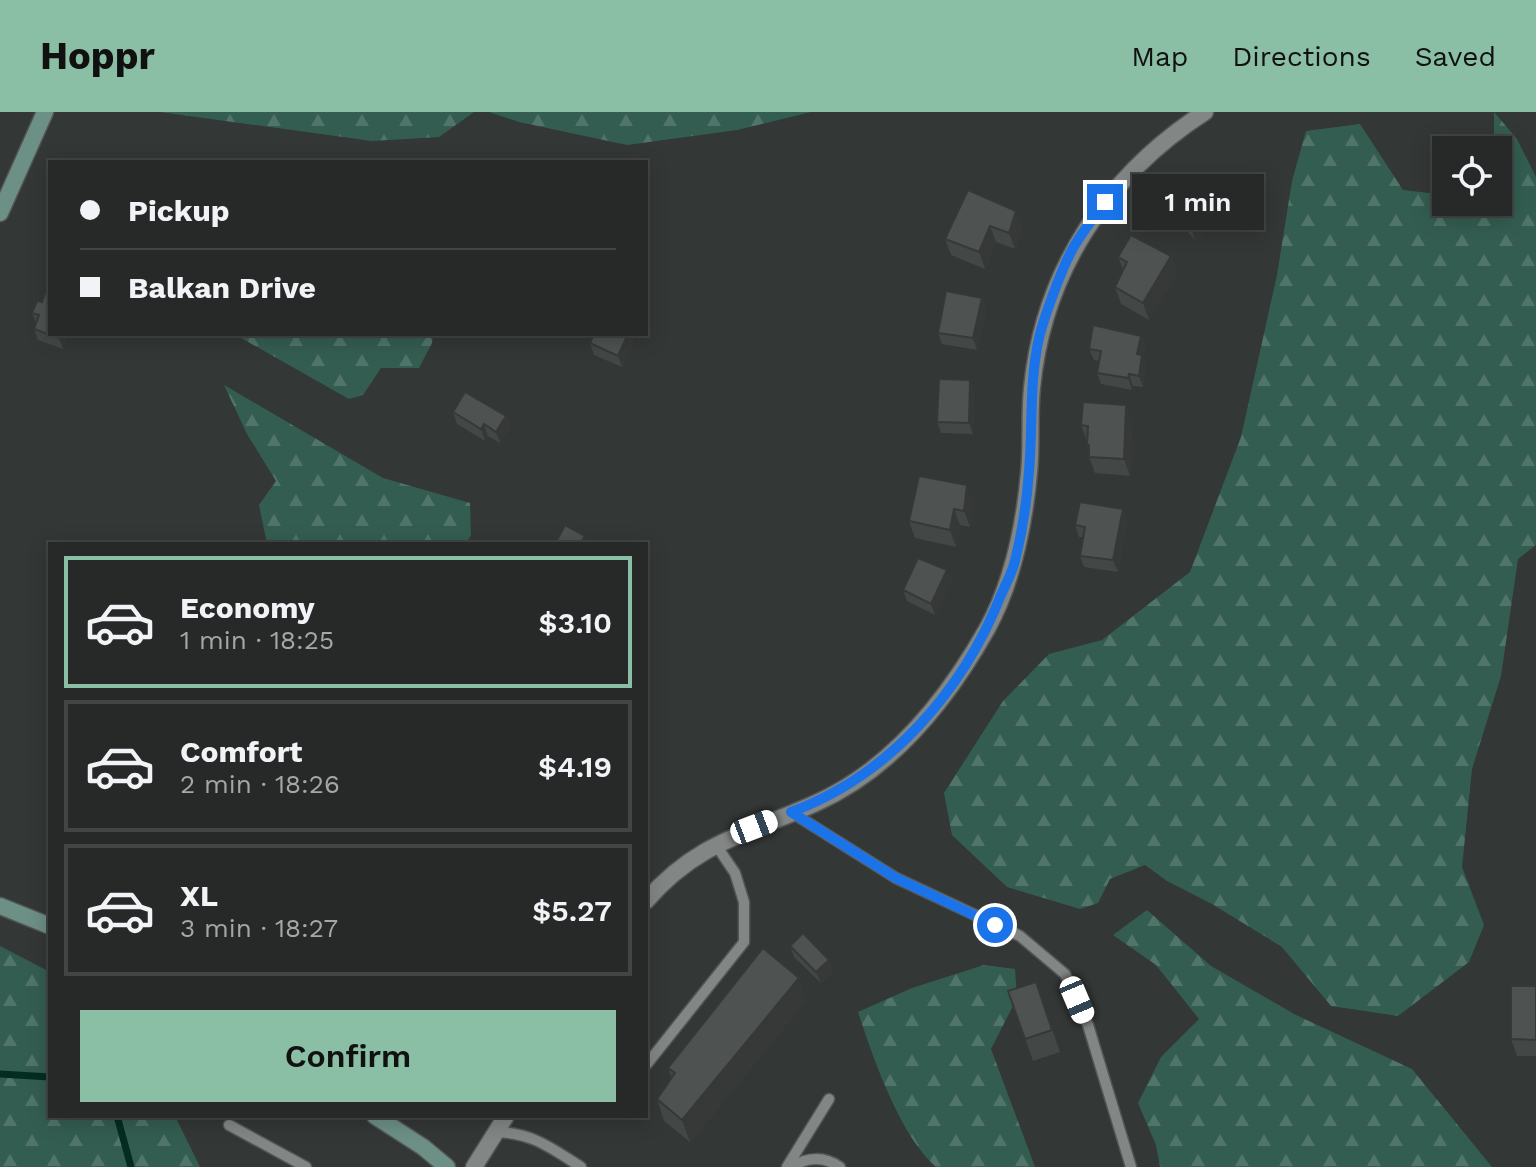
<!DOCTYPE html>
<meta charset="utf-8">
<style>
body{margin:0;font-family:"Work Sans",sans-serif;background:#323534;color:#f1f3f6;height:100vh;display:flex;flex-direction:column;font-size:30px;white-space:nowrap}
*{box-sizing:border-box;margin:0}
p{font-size:26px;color:#a4a6a8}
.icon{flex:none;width:44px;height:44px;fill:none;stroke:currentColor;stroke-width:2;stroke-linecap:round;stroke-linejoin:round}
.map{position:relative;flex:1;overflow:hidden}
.sheet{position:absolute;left:48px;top:430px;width:600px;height:576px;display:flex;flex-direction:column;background:#262928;border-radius:0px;box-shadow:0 4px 20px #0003,0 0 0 2px #424545}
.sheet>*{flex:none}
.banner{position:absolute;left:48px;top:48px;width:600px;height:176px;border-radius:0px;box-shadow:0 4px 20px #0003,0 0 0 2px #424545;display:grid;align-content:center;height:176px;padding:0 32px;background:#262928}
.buttons{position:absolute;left:1432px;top:24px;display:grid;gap:16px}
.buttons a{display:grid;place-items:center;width:80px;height:80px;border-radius:0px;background:#262928;box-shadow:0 4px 20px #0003,0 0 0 2px #424545;font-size:40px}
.end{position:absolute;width:36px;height:36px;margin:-18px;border:10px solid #1a73e8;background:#fff;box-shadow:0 0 0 4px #fff}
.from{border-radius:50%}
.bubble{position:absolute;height:56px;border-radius:0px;background:#262928;box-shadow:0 4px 20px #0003,0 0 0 2px #424545;font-size:26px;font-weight:600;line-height:56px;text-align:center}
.car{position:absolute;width:24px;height:48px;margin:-24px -12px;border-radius:10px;box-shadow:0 0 6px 2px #0007;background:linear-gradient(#fff 24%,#345 0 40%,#fff 0 76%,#345 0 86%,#fff 0)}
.banner b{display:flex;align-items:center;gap:28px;height:76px;font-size:30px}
.banner b+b{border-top:2px solid #424545}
.banner i{width:20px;height:20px;background:#f1f3f6}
ul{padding:14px 0 0;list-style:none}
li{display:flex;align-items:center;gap:24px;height:132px;margin:0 16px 12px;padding:0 16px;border:4px solid #424545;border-radius:0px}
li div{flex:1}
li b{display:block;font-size:30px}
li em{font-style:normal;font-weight:600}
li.active{border-color:#8abfa5}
li>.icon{width:72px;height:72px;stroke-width:1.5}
.cta{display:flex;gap:16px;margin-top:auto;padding:16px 32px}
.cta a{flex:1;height:92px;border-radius:0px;background:#8abfa5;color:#111;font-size:32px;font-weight:600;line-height:92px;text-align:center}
header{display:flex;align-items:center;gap:48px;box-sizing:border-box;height:112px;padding:0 40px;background:#8abfa5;color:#111}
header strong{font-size:38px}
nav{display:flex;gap:44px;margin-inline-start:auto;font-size:28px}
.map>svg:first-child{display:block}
.forest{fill:url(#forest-firs)}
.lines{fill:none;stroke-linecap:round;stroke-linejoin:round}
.stream{stroke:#042c23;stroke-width:7}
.lane-casing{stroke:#525554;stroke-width:13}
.street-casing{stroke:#525554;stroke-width:19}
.secondary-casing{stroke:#525554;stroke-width:19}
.lane{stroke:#828684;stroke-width:10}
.street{stroke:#828684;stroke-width:16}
.secondary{stroke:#6c8f86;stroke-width:16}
.wall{fill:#434746}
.shaded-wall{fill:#373939}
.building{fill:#4e5251;stroke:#373939;stroke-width:2}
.route{stroke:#1a73e8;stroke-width:10}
</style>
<header>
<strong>Hoppr</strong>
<nav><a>Map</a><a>Directions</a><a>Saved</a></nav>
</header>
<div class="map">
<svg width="1536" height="1055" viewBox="0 0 1536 1055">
<defs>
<pattern id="forest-firs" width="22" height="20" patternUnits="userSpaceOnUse" patternTransform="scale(2)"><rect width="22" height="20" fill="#345d51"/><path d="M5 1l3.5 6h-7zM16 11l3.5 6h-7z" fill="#507469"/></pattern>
</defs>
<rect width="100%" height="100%" fill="#333736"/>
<!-- forest -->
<path class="forest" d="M160,0H474L439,25L372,29Z
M489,0H811L737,18L627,33L519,10Z
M1494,0L1517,27L1536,65V433L1518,447L1501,564L1472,657L1462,755L1484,813L1469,850L1398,904L1331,894L1282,835L1212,792L1167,769L1145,753L1110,767L1098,791L1080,797L1007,775L952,723L944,681L1003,589L1049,542L1102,528L1190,460L1241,325L1277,163L1292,69L1306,19L1360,12L1403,78L1446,83V90H1498V38H1494Z
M234,222H433L432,231L419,256H381L363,283L349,287Z
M224,273L383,366L470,391L471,423L466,432H267L259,393L276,369L247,322Z
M1147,798L1211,854L1296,903L1412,957L1492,1055H1160L1156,1033L1138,991L1161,945L1199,907L1156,853L1113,823Z
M0,834L50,860V1004H175L200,1055H0Z
M984,853L1015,857L1017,886L991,937L1035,1055H936C900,1024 873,946 858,900L912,876Z"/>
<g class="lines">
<!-- stream -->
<path class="stream" d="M0,962L50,965
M117,1004L131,1055"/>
<!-- lane casing -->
<g class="lane-casing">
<path id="lane" d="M791,700L896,766L1020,824L1065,862L1088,913L1131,1055
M647,952L744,830V790L735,761L716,733
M229,1013L306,1055
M496,1020C533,1021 551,1036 581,1055
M787,1055L829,987
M791,1055C807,1045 824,1044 840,1055"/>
</g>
<!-- street casing -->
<g class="street-casing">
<path id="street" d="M646,789C698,729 748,722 816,691C892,657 947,588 987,517C1013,470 1024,414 1029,361C1032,333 1029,304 1032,276C1043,160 1107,63 1205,0
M474,1055L506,1004"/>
</g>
<!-- secondary casing -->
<g class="secondary-casing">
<path id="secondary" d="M0,101L45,0
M0,794L50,814
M375,1004L423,1035L447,1055"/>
</g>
<!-- lane -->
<use href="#lane" class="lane"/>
<!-- street -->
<use href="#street" class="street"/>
<!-- secondary -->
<use href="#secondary" class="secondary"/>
</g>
<!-- wall -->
<path class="wall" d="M1221,84L1228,105L1211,120L1207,117L1195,128L1171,101L1167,90Z
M1016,99L1022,116L1015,137L996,130L985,157L951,143L945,127Z
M1171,144L1177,160L1149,208L1121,192L1115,175L1123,158L1118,145Z
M982,186L986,198L977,238L942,232L938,221Z
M37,189L68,222L63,237L38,228L34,217L36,211L32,201Z
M594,222H632L634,228L622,255L594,243L590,231Z
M1141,224L1145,235L1143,246L1146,254L1143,275L1133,274L1132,278L1101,272L1097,261L1099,249L1094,248L1089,237Z
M970,268L974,279L973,322L941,321L937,310Z
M453,300L506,304L510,315L500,331L488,324L485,329L457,312Z
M1132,309L1130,364L1095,361L1089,345L1087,330L1081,313Z
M973,390L970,415L960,413L956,435L915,426L909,409Z
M1123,397L1127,408L1118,460L1084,455L1080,444L1083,425H1079L1075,413Z
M952,469L935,503L907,489L903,478Z
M790,834L833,859L821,871L794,845Z
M1036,870L1060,940L1033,949L1008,879Z
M1536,874V944H1517L1511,927Z
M807,888L690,1030L664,1009L657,987L672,966L668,956Z"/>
<!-- shaded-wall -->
<path class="shaded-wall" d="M1221,84L1228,105L1211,120L1207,109Z
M1016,99L1022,116L1015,137L1009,121Z
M1203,105L1207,117L1195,128L1191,116Z
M990,114L996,130L985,157L979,140Z
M1171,144L1177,160L1149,208L1143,191Z
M982,186L986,198L977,238L973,226Z
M60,222H68L63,237L59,226Z
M628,222H632L634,228L622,255L618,244Z
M1141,224L1145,235L1143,246L1146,254L1143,275L1139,264L1137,242Z
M1129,262L1133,274L1132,278L1128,266Z
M970,268L974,279L973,322L969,311Z
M1126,293L1132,309L1130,364L1124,347Z
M506,304L510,315L500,331L496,320Z
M484,312L488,324L485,329L481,317Z
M967,373L973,390L970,415L964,399Z
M954,397L960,413L956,435L950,418Z
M1123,397L1127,408L1118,460L1113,448Z
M585,424L587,429L585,432H580Z
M947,458L952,469L935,503L931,492Z
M829,848L833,859L821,871L816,860Z
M799,866L807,888L690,1030L682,1008Z"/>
<!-- building -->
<path class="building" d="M1200,61L1221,84L1219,87L1224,94L1207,109L1203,105L1191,116L1167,90Z
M968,78L1016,99L1009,121L990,114L979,140L945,127Z
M1131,123L1171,144L1143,191L1115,175L1127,150L1118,145Z
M946,179L982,186L973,226L938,221Z
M45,181L50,182V222H60L59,226L34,217L39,203L32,201L37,189L42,190Z
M1093,213L1141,224L1137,242L1142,243L1139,264L1129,262L1128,266L1097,261L1101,239L1089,237Z
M594,222H628L618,244L590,231Z
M939,267L970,268L969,311L937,310Z
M465,280L506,304L496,320L484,312L481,317L453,300Z
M1083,290L1126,293L1124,347L1089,345V333H1087L1088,314L1081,313Z
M919,364L967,373L964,399L954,397L950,418L909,409Z
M1080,390L1123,397L1113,448L1080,444L1085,415L1075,413Z
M565,413L585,424L580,432H555Z
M918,446L947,458L931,492L903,478Z
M803,821L829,848L816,860L790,834Z
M763,836L799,866L682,1008L657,987L675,961L668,956Z
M1036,870L1052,918L1025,927L1008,879Z
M1511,874H1536V928L1511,927Z"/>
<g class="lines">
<!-- route -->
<path class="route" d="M995,813L896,766L791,700C889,664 963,579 1001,483C1006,472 1012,461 1015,449C1022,421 1027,388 1029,359C1033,314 1029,270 1039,226C1044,205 1061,159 1071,140C1080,122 1094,106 1105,90"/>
</g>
</svg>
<div class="buttons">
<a><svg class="icon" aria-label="locate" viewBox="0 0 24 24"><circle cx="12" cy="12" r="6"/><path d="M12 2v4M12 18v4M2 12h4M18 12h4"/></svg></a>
</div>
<i class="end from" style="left:995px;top:813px"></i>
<i class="end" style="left:1105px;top:90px"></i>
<div class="bubble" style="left:1132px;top:62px;width:132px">1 min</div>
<i class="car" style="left:754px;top:715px;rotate:69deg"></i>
<i class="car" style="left:1077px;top:888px;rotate:157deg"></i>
<div class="banner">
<b><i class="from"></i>Pickup</b>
<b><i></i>Balkan Drive</b>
</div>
<section class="sheet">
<ul>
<li class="active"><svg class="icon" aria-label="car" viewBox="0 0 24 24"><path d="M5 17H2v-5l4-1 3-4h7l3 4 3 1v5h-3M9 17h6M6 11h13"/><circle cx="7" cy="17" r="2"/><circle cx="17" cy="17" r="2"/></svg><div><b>Economy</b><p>1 min · 18:25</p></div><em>$3.10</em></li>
<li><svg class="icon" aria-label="car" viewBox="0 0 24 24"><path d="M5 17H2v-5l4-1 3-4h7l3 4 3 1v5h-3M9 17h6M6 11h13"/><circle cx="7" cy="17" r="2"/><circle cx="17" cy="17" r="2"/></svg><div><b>Comfort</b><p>2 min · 18:26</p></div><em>$4.19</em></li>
<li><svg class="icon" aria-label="car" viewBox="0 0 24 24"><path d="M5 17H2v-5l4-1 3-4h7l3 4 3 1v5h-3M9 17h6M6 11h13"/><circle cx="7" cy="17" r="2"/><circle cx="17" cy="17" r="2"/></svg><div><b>XL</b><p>3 min · 18:27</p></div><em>$5.27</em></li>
</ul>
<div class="cta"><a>Confirm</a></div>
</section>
</div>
